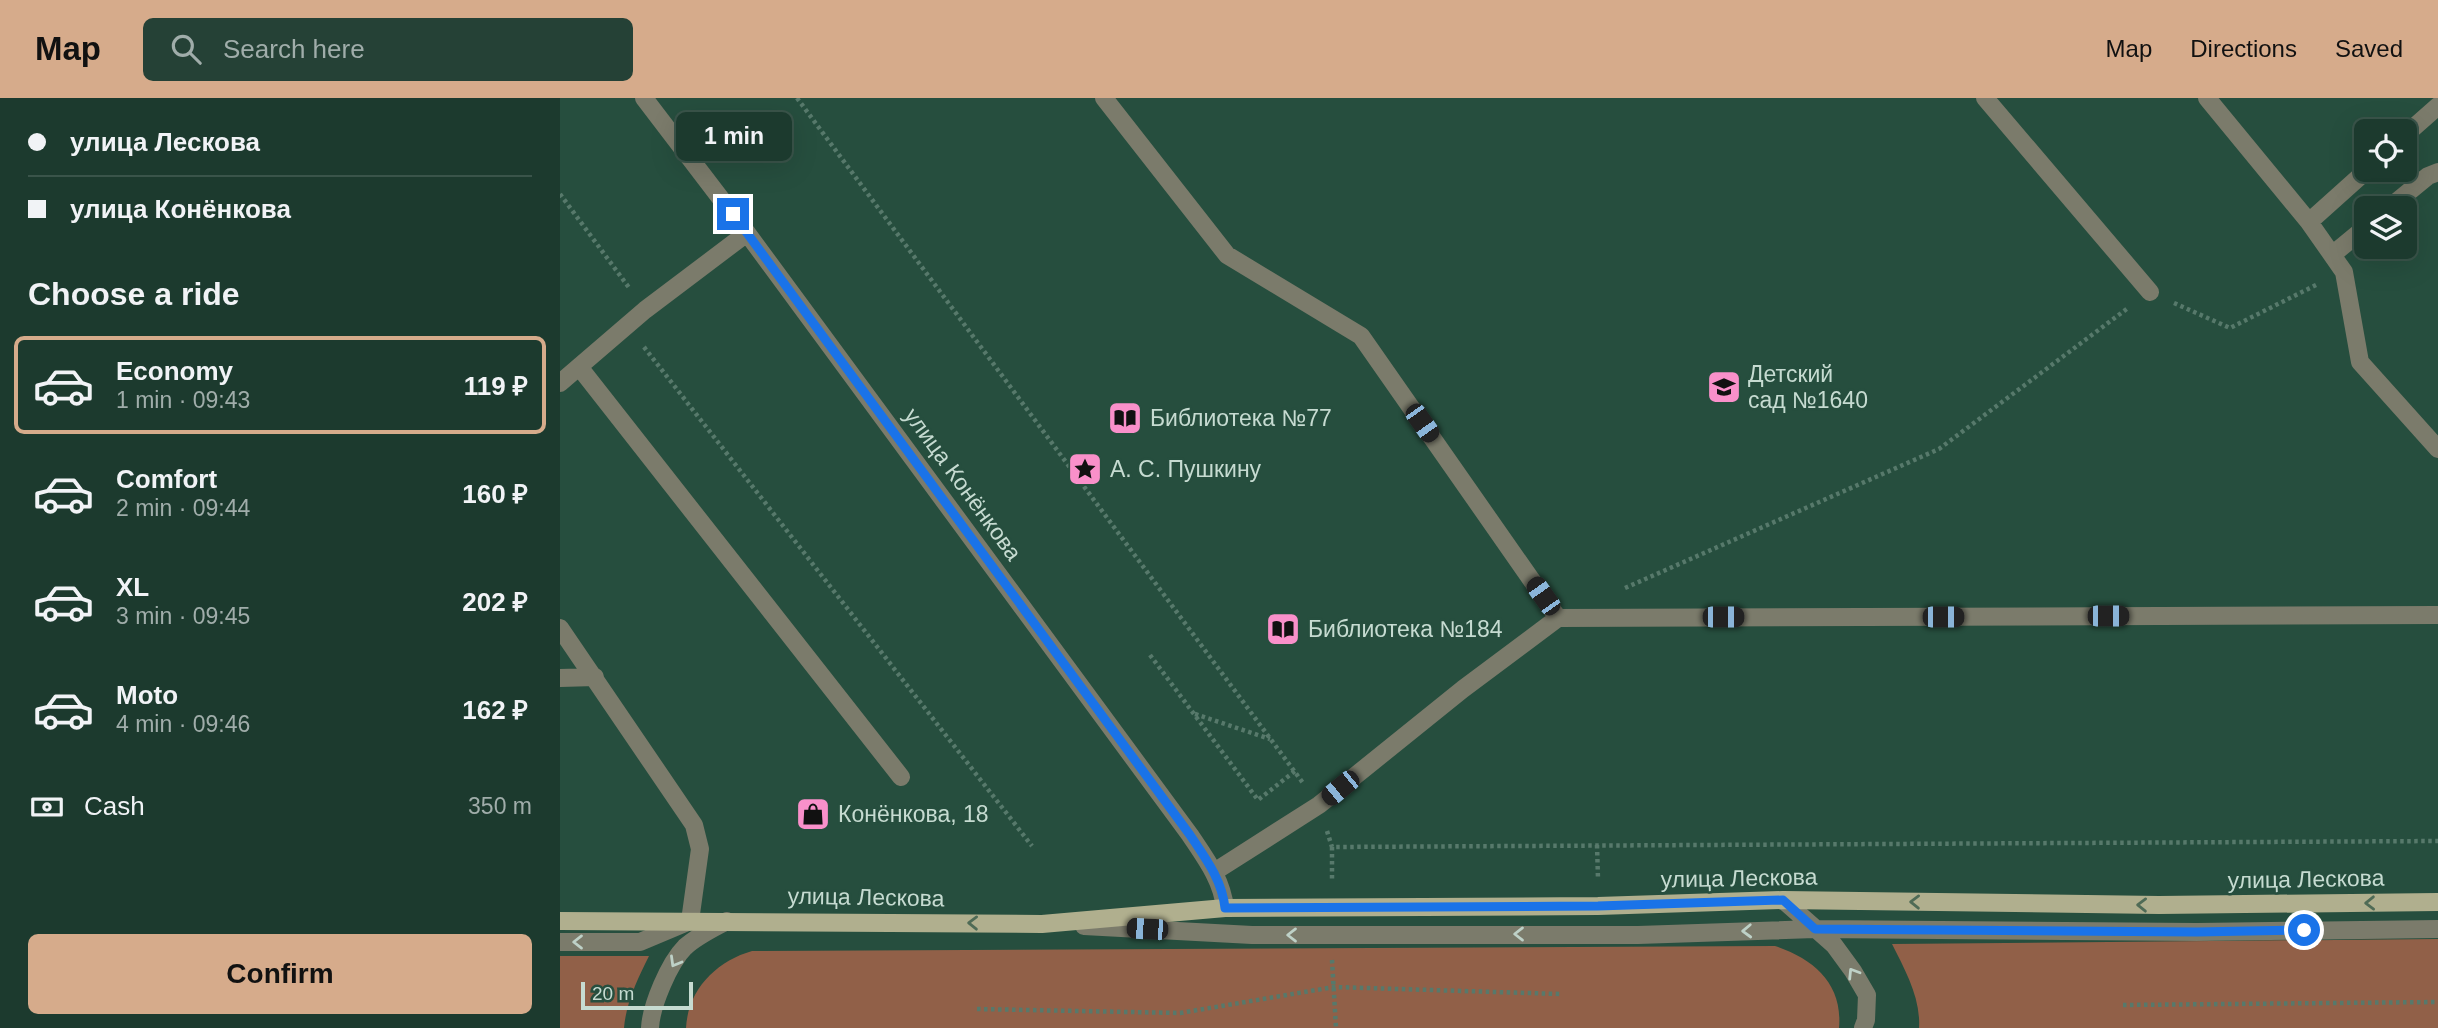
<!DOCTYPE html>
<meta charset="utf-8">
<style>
body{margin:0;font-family:Arial,sans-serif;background:#254136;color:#f1f3f6;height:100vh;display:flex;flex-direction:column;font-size:26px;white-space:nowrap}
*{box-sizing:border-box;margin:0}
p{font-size:23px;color:#a0adaa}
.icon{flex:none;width:38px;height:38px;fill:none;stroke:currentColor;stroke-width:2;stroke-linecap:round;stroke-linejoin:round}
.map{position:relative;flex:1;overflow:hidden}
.sheet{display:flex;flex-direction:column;background:#1c3a2e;width:560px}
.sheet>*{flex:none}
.guide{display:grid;align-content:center;height:154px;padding:0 28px;background:#1c3a2e}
.tools{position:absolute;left:1794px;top:21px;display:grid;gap:14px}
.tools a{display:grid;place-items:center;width:63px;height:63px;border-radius:10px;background:#1c3a2e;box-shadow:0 7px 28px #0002,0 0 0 2px #3a544a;font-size:35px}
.scale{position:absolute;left:21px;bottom:18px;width:112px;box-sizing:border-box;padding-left:7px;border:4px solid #c6dbd1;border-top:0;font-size:19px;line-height:24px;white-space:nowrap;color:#c6dbd1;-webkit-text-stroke:5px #264e3e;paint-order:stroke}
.end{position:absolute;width:32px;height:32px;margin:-16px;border:9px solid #1a73e8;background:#fff;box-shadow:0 0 0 4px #fff}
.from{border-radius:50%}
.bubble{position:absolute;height:49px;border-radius:10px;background:#1c3a2e;box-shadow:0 7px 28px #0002,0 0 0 2px #3a544a;font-size:23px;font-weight:800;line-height:49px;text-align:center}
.car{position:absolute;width:21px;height:42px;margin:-21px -10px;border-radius:9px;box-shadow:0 0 5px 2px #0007;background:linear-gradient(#222 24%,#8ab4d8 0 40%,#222 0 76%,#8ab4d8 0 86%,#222 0)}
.guide b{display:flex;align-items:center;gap:24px;height:66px;font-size:26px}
.guide b+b{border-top:2px solid #3a544a}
.guide i{width:18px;height:18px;background:#f1f3f6}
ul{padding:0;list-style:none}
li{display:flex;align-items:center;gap:21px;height:98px;margin:0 14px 10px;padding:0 14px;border:4px solid transparent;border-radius:10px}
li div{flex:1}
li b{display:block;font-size:26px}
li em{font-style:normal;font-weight:800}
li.active{border-color:#d6ab8b}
li>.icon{width:63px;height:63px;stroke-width:1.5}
h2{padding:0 28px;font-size:32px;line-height:84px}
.pay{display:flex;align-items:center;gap:18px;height:77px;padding:0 28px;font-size:26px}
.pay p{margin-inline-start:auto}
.primary-button{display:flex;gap:14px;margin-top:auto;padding:14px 28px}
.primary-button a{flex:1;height:80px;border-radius:10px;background:#d6ab8b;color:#111;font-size:28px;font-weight:800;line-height:80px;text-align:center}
header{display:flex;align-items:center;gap:42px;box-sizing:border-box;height:98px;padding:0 35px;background:#d6ab8b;color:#111}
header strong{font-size:33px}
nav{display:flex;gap:38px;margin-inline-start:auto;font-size:24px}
.search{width:490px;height:63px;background:#254136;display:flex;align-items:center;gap:18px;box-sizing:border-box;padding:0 24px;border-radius:10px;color:#a0adaa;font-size:26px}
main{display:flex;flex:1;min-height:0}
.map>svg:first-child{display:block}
.green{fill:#916048}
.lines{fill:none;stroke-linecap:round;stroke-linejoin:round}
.path{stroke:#57796b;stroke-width:4.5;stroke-dasharray:3.5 3.5;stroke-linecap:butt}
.minor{stroke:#7b7b6b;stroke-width:18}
.major{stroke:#b0af8e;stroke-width:18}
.oneway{stroke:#4f6b56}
.oneway2{stroke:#bed1c7}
.route{stroke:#1a73e8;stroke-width:9}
.labels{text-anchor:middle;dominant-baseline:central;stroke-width:5;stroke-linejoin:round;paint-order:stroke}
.poi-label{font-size:23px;fill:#c6dbd1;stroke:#264e3e;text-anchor:start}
.street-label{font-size:23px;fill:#c6dbd1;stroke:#264e3e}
</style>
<header>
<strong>Map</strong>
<div class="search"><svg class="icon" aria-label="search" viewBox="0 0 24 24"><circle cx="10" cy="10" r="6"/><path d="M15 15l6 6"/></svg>Search here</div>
<nav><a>Map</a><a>Directions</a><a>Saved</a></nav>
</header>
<main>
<section class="sheet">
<div class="guide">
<b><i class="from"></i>улица Лескова</b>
<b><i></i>улица Конёнкова</b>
</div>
<h2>Choose a ride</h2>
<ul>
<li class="active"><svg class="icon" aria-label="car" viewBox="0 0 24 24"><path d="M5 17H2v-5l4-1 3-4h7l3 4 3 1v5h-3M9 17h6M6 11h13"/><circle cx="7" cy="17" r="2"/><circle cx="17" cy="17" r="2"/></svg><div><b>Economy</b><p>1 min · 09:43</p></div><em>119 ₽</em></li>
<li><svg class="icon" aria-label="car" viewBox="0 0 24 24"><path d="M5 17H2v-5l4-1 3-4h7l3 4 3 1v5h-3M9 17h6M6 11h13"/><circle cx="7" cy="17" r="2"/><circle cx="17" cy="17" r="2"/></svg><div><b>Comfort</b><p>2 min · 09:44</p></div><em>160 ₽</em></li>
<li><svg class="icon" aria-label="car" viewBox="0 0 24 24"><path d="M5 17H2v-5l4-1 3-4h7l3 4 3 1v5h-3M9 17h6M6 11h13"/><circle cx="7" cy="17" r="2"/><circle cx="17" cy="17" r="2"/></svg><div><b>XL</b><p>3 min · 09:45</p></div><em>202 ₽</em></li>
<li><svg class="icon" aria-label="car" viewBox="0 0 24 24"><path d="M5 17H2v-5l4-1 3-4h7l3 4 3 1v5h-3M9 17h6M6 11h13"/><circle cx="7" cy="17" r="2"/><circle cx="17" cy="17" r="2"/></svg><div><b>Moto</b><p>4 min · 09:46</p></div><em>162 ₽</em></li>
</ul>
<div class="pay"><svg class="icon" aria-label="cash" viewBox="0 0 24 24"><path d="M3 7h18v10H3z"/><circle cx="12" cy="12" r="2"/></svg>Cash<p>350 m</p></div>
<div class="primary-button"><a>Confirm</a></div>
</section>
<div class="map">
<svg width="1878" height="930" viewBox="0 0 1878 930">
<rect width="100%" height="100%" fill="#264e3e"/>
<!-- green -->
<path class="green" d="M1878,841V930H1359C1361,900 1345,872 1332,846Z
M1215,848C1254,861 1283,886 1279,930H126C128,891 157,863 192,853Z
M0,858H89C78,880 66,905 64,930H0Z"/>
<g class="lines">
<!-- path -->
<path class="path" d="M237,0L743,685
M0,96L70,191
M1614,205L1670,230L1758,186
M84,249L472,748
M1065,490L1379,351L1568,210
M590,557L698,702L735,673
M635,616L710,641
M767,733L772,749L1878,743
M1037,747L1038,781
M772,749V783
M772,862L776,930
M1563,907L1878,904
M417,911L620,915L774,889L1000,896"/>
<!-- minor -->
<path class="minor" d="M84,0L187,135L630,737C646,761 662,782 665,810
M544,0L667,157L801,238L998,520
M1425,0L1590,194
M1647,0L1749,124L1784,174L1800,264L1878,351
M1844,38L1878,8
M1829,110L1868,78L1878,74
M1749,124L1807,72
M1772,157L1806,129
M20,270L341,679
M0,285L85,212L187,135
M0,530L134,727L140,751L130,823L80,844H0
M0,580L35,579
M654,774L759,707L903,591L998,520L1878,517
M1223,802L1274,847L1293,873L1307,897L1306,922L1303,930
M524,828L692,837H1078L1255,831L1637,834L1878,831
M90,930C91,908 109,865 125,849C137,838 152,831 167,823"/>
<!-- major -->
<path class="major" d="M0,823L482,826L665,810L1038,808L1223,802L1599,807L1878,804"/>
</g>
<!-- one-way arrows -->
<defs><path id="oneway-chevron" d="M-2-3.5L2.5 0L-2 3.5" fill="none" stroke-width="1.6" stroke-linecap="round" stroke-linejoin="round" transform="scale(1.75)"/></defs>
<g class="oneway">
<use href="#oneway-chevron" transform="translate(1355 804) rotate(-179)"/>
<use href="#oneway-chevron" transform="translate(1810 805) rotate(179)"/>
<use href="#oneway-chevron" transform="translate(1582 807) rotate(-179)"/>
<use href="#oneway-chevron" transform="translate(413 825) rotate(-179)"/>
</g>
<g class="oneway2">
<use href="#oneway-chevron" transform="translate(1187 833) rotate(178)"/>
<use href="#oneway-chevron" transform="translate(959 836) rotate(-180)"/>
<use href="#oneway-chevron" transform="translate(732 837) rotate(-180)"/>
<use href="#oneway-chevron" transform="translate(18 844) rotate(180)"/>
<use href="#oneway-chevron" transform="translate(115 864) rotate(120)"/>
<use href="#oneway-chevron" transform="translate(1293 875) rotate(-122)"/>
</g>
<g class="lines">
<!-- route -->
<path class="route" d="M173,116L630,737C646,761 662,782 665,810L1038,808L1223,802L1255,831L1637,834L1744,832"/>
</g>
<!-- icons -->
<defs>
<g id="school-square" transform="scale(1.75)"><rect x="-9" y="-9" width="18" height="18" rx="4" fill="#f990ca" stroke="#264e3e"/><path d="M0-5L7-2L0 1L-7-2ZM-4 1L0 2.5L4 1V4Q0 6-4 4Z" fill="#111"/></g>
<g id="library-square" transform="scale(1.75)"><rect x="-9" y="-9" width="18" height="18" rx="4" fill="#f990ca" stroke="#264e3e"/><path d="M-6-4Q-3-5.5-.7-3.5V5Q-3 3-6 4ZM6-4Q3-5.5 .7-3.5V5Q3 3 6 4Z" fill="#111"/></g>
<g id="sight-square" transform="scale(1.75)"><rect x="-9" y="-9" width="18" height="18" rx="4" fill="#f990ca" stroke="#264e3e"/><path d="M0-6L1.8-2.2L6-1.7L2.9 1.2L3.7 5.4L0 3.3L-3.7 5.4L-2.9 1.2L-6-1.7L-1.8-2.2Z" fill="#111"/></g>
<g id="shop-square" transform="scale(1.75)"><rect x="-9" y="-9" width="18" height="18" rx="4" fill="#f990ca" stroke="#264e3e"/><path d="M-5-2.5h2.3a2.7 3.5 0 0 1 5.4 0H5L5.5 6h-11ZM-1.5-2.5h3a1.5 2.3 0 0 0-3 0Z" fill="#111"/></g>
</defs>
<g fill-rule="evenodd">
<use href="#school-square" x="1164" y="289"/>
<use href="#library-square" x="565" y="320"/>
<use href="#sight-square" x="525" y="371"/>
<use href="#library-square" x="723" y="531"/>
<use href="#shop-square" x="253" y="716"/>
</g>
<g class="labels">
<!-- poi labels -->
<g class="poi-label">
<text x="1188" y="276">Детский<tspan x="1188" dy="26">сад №1640</tspan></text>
<text x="590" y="320">Библиотека №77</text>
<text x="550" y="371">А. С. Пушкину</text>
<text x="748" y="531">Библиотека №184</text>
<text x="278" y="716">Конёнкова, 18</text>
</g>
<!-- street labels -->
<g class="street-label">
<text transform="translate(403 386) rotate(54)">улица Конёнкова</text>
<text transform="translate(1179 780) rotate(-1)">улица Лескова</text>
<text transform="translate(1746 781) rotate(-1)">улица Лескова</text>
<text transform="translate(306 799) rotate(1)">улица Лескова</text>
</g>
</g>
</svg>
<div class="tools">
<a><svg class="icon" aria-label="locate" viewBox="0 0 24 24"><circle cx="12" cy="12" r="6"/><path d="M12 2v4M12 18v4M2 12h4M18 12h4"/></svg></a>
<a><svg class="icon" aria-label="layers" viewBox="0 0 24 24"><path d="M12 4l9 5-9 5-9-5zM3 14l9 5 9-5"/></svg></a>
</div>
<div class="scale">20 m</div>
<i class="end from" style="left:1744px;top:832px"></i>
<i class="end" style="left:173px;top:116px"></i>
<div class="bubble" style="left:116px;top:14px;width:116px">1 min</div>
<i class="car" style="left:862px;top:325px;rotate:145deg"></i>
<i class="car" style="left:983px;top:498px;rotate:325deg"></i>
<i class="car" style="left:1548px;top:518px;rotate:90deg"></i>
<i class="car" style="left:1163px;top:519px;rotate:90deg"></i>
<i class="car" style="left:1383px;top:519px;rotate:90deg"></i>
<i class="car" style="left:780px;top:690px;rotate:231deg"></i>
<i class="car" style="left:587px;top:831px;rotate:273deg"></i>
</div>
</main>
